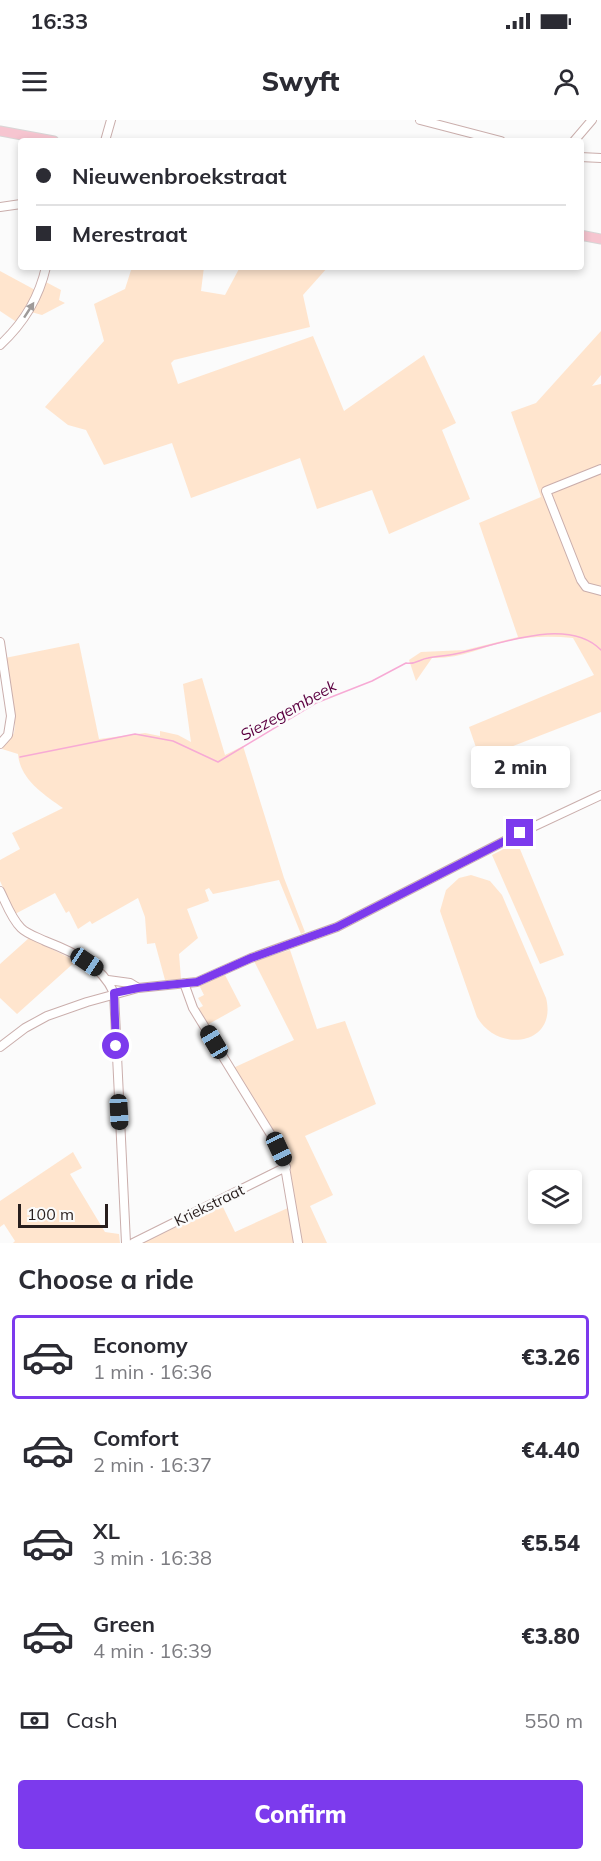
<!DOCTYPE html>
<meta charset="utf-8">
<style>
body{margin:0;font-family:Mulish,sans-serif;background:#f2f2f3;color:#2b2b33;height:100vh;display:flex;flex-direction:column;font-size:22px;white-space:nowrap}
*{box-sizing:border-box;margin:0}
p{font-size:20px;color:#7c7c81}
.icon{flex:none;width:33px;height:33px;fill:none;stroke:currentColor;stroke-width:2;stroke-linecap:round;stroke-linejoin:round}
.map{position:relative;height:1123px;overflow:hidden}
.sheet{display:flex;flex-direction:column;background:#fff;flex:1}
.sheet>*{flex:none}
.guide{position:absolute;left:18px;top:18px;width:566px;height:132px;border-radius:6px;box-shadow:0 3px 9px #0003;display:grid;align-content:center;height:132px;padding:0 18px;background:#fff}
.fabs{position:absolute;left:528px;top:1050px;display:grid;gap:12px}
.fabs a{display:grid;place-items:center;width:54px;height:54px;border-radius:6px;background:#fff;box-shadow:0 3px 9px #0003;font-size:30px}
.scale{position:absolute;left:18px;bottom:15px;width:90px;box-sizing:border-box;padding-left:6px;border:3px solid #281e1d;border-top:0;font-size:16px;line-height:21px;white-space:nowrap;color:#281e1d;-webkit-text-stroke:4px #fbfbfb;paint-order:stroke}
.end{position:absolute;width:27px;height:27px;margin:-14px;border:8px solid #7c3aed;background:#fff;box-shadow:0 0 0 3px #fff}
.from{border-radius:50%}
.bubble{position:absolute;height:42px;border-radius:6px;background:#fff;box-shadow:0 3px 9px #0003;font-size:20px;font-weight:800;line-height:42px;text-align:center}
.car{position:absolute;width:18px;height:36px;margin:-18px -9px;border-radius:8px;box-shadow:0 0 4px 2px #0007;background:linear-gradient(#222 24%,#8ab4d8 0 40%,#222 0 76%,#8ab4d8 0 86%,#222 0)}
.guide b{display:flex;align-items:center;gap:21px;height:57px;font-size:22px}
.guide b+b{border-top:2px solid #e1e1e2}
.guide i{width:15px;height:15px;background:#2b2b33}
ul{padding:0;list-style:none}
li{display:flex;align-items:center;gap:18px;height:84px;margin:0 12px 9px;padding:0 6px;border:3px solid transparent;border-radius:6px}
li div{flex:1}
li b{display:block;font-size:22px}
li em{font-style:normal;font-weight:800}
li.current{border-color:#7c3aed}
li>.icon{width:54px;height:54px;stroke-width:1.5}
h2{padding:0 18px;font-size:27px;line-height:72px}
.pay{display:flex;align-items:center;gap:15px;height:66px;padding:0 18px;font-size:22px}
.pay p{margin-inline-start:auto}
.action{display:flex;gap:12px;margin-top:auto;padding:12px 18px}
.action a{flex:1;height:69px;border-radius:6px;background:#7c3aed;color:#fff;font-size:24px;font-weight:800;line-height:69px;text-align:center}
.status{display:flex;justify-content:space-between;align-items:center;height:42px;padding:0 30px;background:#fff;direction:ltr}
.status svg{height:16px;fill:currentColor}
header{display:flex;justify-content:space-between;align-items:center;height:78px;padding:0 18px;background:#fff;font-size:27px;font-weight:800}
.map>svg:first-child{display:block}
.green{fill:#ffe5ce}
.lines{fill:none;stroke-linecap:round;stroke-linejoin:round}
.stream{stroke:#f7aad5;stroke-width:1.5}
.minor-casing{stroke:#caaeac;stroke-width:10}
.major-casing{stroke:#d8d6d6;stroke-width:11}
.minor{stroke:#fff;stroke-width:8}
.major{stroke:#f6c5d0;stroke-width:9}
.oneway{fill:#9e9a99}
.route{stroke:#7c3aed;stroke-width:8}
.labels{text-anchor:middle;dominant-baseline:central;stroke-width:5;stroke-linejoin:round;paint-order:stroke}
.street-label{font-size:15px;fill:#281e1d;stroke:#fbfbfb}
.water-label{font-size:16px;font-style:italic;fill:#5c0041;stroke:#fbfbfb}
</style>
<div class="status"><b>16:33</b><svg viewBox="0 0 49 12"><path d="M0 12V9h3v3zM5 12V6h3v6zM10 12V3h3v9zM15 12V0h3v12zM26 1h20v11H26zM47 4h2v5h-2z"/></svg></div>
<header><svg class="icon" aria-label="menu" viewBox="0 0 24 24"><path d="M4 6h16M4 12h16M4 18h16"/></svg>Swyft<svg class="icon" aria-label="person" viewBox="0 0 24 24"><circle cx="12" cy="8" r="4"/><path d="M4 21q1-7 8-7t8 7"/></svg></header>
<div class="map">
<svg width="601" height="1123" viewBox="0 0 601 1123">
<rect width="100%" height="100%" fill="#fbfbfb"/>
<!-- green -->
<path class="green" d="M132,147H204L201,171L225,175L240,147H328L303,175L310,207L174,240L171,243L178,264L313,216L344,291L424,235L456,303L442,310L470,379L389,414L372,370L317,389L300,338L191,378L172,323L104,345L86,310L68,305L45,287L104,221L94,184L125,169Z
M0,151L37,171L18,203L0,191Z
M44,161L61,170L59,180L65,183L42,195L31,192Z
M601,211V255L592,266L601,264V592L480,639L469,607L594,555L573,518C552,516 530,516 508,521C482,527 460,539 432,538L416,561L409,540L421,532L465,530L518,517L479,403L541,377L511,292L536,283Z
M79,523L99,619L145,613L160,616V611L178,615L191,622L183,564L202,558L225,635L243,626L284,758L305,812L301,814L279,760L213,774L209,768L205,770L209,781L187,789L198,818L179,834L181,859L165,860L155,823L147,824L145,797L138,778L92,804L90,801L78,809L69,791L66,793L55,773L15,794L0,761V740L20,729L12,713L63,688C43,674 20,659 18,634L2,629L14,613L15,605L5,538Z
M517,722L564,835L540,844L492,735Z
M471,755L490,761L502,775L546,878C558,925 498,934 477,897L440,791L446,770L459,758Z
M29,818L76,841L17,894L0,878V844Z
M290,830L317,909L345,901L376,984L305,1016L333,1075L310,1086L327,1123H300L289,1040L233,948L294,920L254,841Z
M225,855L241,886L207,905L197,889L203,886L198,878L204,875L199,865Z
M73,1032L82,1048L70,1054L105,1112L119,1114L120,1123H13L15,1121L4,1104L0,1107V1081Z
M222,1085L235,1112L290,1087L294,1123H143Z"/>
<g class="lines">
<!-- stream -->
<path class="stream" d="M20,637L135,614L173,621L218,642L316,583L372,561L406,543C415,545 420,539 428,538C437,536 446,536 455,534C496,526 567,495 601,530"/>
<!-- minor casing -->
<g class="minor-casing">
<path id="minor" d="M420,0L501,21
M105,21L111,0
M574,21L592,0
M580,37L601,38
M0,87L21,84
M0,225C24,203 39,178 46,147
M601,349L546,371L581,460L586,467L601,471
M0,522L11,596L8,615L0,624
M0,771C6,783 11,798 21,808C27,814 37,817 45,821C73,832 101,844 114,873L126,1123
M108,860L130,863L138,868
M184,863L193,888L276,1023L284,1041L298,1123
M0,927L25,908L47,896L87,882L138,868L197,862L251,838L337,807L520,713L601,675
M133,1123L286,1047"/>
</g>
<!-- major casing -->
<g class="major-casing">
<path id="major" d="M0,11L54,21
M580,115L601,119"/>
</g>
<!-- minor -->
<use href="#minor" class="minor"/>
<!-- major -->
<use href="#major" class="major"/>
</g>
<!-- one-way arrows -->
<defs><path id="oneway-solid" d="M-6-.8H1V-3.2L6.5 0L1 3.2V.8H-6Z" transform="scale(1.5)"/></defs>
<use class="oneway" href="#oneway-solid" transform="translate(29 190) rotate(-57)"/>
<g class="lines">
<!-- route -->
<path class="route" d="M116,926L114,873L138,868L197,862L251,838L337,807L520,713"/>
</g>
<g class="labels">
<!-- street labels -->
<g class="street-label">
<text transform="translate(209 1085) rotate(-26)">Kriekstraat</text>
</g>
<!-- water labels -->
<g class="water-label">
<text transform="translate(288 590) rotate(-29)">Siezegembeek</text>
</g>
</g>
</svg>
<div class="fabs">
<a><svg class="icon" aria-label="layers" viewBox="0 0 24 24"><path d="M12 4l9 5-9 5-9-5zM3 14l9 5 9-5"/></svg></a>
</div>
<div class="scale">100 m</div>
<i class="end from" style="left:116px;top:926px"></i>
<i class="end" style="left:520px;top:713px"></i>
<div class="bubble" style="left:471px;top:626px;width:99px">2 min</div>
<i class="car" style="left:87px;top:842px;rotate:124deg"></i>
<i class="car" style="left:214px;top:922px;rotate:329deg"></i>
<i class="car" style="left:119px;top:992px;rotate:177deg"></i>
<i class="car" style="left:279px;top:1029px;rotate:155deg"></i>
<div class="guide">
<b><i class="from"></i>Nieuwenbroekstraat</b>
<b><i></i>Merestraat</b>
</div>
</div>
<section class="sheet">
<h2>Choose a ride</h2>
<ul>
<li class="current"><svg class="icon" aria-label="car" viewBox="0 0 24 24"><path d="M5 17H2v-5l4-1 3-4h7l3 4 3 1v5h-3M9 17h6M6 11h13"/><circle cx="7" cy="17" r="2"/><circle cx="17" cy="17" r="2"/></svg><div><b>Economy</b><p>1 min · 16:36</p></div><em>€3.26</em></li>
<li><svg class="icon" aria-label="car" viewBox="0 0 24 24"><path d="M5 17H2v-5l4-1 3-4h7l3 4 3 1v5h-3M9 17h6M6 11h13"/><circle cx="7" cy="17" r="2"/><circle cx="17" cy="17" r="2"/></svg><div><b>Comfort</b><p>2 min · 16:37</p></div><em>€4.40</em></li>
<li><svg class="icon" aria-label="car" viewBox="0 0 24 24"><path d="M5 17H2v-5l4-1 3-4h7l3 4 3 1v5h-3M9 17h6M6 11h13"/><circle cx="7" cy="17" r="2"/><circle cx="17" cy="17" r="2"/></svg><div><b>XL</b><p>3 min · 16:38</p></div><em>€5.54</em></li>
<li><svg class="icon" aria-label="car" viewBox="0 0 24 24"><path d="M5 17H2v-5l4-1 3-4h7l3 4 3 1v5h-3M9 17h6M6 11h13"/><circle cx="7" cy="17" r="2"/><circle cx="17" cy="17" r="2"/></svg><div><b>Green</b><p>4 min · 16:39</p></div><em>€3.80</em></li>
</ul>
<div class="pay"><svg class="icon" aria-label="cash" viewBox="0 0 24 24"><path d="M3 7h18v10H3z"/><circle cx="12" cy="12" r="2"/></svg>Cash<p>550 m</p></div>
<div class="action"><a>Confirm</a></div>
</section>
